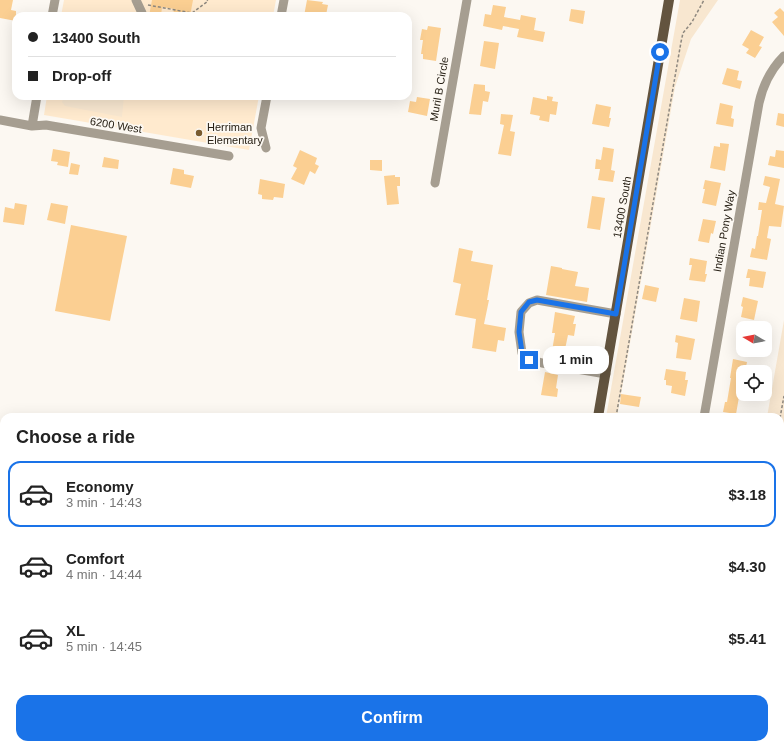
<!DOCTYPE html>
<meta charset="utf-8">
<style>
body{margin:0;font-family:Arial,sans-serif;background:#f2f2f2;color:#222;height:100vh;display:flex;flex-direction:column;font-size:15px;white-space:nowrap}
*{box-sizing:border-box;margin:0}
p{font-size:13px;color:#767676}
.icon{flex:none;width:22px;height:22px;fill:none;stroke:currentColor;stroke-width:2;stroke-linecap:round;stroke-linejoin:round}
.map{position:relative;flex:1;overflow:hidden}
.details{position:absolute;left:0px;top:413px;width:784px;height:336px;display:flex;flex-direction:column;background:#fff;border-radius:12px 12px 0 0;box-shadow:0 4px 16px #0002}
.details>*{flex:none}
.hud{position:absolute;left:12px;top:12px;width:400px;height:88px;border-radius:12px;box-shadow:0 4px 16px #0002;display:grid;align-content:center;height:88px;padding:0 16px;background:#fff}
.needle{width:26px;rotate:280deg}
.buttons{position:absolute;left:736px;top:321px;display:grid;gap:8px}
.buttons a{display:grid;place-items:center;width:36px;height:36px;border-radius:8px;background:#fff;box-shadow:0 4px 16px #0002;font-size:20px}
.end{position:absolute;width:18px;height:18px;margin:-9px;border:5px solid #1a73e8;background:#fff;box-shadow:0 0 0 2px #fff}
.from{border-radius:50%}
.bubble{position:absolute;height:28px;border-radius:12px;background:#fff;box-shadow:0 4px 16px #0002;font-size:13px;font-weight:600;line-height:28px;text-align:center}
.hud b{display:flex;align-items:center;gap:14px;height:38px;font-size:15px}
.hud b+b{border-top:1px solid #e0e0e0}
.hud i{width:10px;height:10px;background:#222}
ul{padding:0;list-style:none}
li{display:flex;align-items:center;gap:12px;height:66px;margin:0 8px 6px;padding:0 8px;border:2px solid transparent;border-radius:12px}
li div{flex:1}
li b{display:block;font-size:15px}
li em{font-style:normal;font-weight:600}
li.on{border-color:#1a73e8}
li>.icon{width:36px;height:36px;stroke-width:1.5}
h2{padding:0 16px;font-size:18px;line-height:48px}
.cta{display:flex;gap:8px;margin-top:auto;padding:8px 16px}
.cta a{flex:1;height:46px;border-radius:12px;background:#1a73e8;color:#fff;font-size:16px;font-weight:600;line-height:46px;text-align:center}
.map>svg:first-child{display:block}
.built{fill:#ffeace}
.green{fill:#f8e7d0}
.building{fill:#fbcf92}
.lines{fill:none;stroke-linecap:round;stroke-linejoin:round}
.path{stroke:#8e887f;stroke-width:1.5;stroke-dasharray:3 2;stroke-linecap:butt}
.minor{stroke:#a69e91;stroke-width:9}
.major{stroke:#63543f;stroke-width:10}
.route{stroke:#1a73e8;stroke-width:5}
.poi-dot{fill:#795b2f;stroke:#fcf8f2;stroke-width:1.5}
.labels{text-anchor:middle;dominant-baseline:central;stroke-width:3.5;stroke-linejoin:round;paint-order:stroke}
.street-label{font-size:11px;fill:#272015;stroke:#fcf8f2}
.poi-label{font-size:11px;fill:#272015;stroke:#fcf8f2;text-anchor:start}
</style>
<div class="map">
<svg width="784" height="749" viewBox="0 0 784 749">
<rect width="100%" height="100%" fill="#fcf8f2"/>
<!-- built -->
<path class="built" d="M64,0H276L273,16H61Z
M47,96H259L249,150L44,115Z
M386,745H531L530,749H385Z
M553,745H627V749H552Z"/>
<!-- green -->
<path class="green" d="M680,0H718L691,39L675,87L617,417H606Z
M64,96H124L122,117L65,106L62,102Z
M784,320V481L783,490L780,489V417H767Z
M780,594H784V653L780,675Z"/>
<!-- building -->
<path class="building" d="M0,0H13L11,10L16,11V21L0,18Z
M152,0H193L190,16H173L174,9L162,7L161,16H149Z
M307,0L323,2L322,4L328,5L326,15L321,14V16H304Z
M493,5L506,7L504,17L520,20L521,15L536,18L534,30L545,32L543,42L517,37L519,29L503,26L502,30L483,26L485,14L491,15Z
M780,8L784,12V36L772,22L778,17L774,13Z
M571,9L585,11L583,24L569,21Z
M428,26L441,28L436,61L423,59V54H421L423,40H420L422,29L427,30Z
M751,30L764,37L759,46L762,47L755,58L746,53L749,49L742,45Z
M484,41L499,43L495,69L480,66Z
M727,68L739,71L737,80L742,81L740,89L722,84Z
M474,84L485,85V91L490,92L488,102L483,101L481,115L469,114Z
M547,96L553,97L552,101L558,102L556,115L550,114L549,122L539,120L540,116L530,114L533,97L547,100Z
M417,97L430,99L427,116L408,112L410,101L416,102Z
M720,103L733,106L731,118L734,119L733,127L716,124Z
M596,104L611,107L609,118H611L609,127L592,124Z
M778,113L784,114V127L776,125Z
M501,114L513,115L510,131L515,132L511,156L498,154L504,125L500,124Z
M720,143L729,144L725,171L710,168L714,146L720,147Z
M603,147L614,149L611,170L615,171L613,182L598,180L600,169H595L596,159L601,160Z
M53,149L70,152L68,167L57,165L58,162L51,161Z
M300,150L317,158L315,164L319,166L315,174L310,171L304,185L291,179L297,168L293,166Z
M776,150L784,151V168L768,165L770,156L775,157Z
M104,157L119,160L118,169L102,167Z
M370,160H382V171L370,170Z
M71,163L80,165L78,175L69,174Z
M173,168L184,170V174L194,176L191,188L170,184Z
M395,175V177H400V186H397L399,204L387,205L384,176Z
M765,176L780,179L775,204L784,206L781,227L769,226L767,238L771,239L767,260L750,257L752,248L755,249L757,236H758L762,210H758L759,202L766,203L770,187L763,185Z
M260,179L285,184L283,198L274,197L273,200L262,199V195L258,194Z
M705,180L721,183L716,206L702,203L705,189H703Z
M592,196L605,198L600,230L587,228Z
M15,203L27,205L24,225L3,222L5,207L14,209Z
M51,203L68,206L65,224L47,220Z
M703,219L716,221L713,234L711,233L709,243L698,241Z
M71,225L127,236L110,321L55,311Z
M459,248L473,251L471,261L493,265L487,300H489L484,324L506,328L504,341L498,340L496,352L472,348L476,319L455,315L461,284L453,282Z
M690,258L707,261L705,274H707L705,282L689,280L692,265H689Z
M551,266L562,268V269L578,272L575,286L589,288L587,302L546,295Z
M748,269L766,272L763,288L749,286L750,278H746Z
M645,285L659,288L656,302L642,299Z
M743,297L758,301L754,320L741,317L743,307L741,306Z
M684,298L700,301L697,322L680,319Z
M555,312L575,316L573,324H576L574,336L568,335L564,354L571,355L569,362L547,358L548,350L552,351L555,333H552Z
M676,335L695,339L691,360L676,358L678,343L675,342Z
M733,359L747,362L745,372H743V381L742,380L736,414L723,412L725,402H727L731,378H730Z
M666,369L686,372L685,380H688L685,396L671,393L672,386L666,385V380H664Z
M545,372L558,375L556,388L558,389L557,397L541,395Z
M621,394L641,397L639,407L620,404Z"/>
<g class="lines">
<!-- path -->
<path class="path" d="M148,5L192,13L208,1L207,0
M616,417L681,42L683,33L692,22L704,0
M780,418L784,396
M780,585H784"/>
<!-- minor -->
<path class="minor" d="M136,0L142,13
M52,16L55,0
M281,16L284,0
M0,120L32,126L46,125L229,156
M32,126L37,96
M266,148L261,128L267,96
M435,183L467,0
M606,374L542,363L529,359L522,353L519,332L521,312L529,303L537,300L616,314
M704,417L759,103C763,85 771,69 784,56
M780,493L784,494
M780,699L784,700
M456,745L475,749
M202,749V745
M256,749V745
M436,749L437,745
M716,749V745"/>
<!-- major -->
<path class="major" d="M598,417L669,0
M538,749L539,745"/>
</g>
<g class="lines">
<!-- route -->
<path class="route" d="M529,360L522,352L519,332L521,312L529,302L537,300L616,314L660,52"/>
</g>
<!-- markers -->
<circle class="poi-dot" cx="199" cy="133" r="4"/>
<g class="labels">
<!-- street labels -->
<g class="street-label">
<text transform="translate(439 89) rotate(-80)">Muril B Circle</text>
<text transform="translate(116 125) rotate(9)">6200 West</text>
<text transform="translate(622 207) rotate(-80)">13400 South</text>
<text transform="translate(724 231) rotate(-80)">Indian Pony Way</text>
</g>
<!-- poi labels -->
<g class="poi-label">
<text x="207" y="127">Herriman<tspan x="207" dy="13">Elementary</tspan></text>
</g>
</g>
</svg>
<div class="buttons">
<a><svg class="needle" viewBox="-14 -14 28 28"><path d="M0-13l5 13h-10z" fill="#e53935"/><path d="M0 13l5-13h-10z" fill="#767676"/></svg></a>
<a><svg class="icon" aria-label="locate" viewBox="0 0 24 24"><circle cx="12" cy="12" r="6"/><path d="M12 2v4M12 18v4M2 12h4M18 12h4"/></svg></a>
</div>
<i class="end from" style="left:660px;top:52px"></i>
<i class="end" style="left:529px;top:360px"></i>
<div class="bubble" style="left:543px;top:346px;width:66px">1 min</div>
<div class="hud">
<b><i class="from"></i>13400 South</b>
<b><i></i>Drop-off</b>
</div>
<section class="details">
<h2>Choose a ride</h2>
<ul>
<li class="on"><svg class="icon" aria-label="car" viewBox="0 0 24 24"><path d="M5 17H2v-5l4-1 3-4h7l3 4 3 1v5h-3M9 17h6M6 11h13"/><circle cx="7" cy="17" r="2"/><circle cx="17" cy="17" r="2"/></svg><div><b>Economy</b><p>3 min · 14:43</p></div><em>$3.18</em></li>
<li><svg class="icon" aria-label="car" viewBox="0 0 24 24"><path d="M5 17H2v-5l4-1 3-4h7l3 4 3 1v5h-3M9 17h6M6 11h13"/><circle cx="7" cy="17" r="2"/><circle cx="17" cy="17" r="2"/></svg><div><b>Comfort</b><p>4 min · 14:44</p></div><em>$4.30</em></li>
<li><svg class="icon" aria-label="car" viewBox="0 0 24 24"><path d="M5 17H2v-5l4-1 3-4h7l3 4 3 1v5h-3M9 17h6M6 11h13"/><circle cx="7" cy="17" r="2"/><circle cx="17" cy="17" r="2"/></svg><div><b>XL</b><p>5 min · 14:45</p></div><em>$5.41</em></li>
</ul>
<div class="cta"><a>Confirm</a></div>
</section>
</div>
